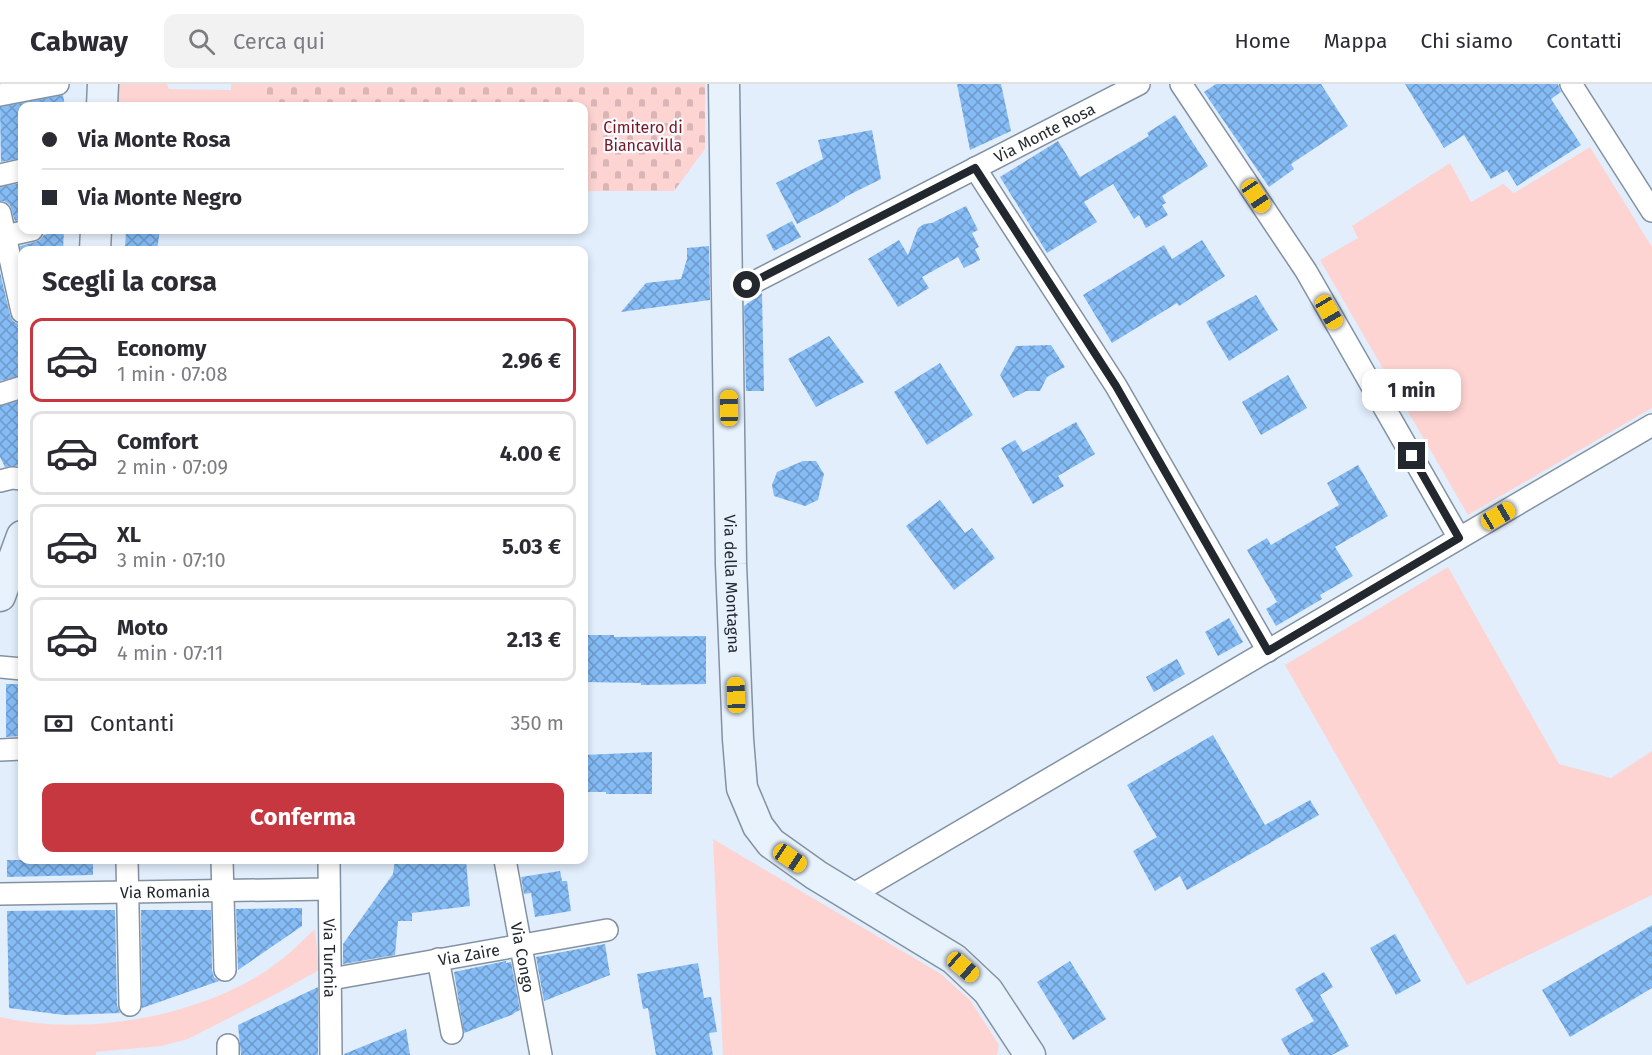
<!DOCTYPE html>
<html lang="it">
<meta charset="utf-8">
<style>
body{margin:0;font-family:"Fira Sans",sans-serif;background:#f2f2f3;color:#2b2b33;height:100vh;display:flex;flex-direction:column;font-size:22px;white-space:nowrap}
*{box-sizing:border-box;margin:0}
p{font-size:20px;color:#7c7c81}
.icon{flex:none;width:33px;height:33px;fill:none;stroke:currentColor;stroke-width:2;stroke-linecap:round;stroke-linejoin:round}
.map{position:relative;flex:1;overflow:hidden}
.drawer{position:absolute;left:18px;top:162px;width:570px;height:618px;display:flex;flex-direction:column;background:#fff;border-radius:12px;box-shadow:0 3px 9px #0003}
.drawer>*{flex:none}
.top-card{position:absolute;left:18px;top:18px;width:570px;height:132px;border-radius:12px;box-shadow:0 3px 9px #0003;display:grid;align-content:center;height:132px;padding:0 24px;background:#fff}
.end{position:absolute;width:27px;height:27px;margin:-14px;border:8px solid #22282e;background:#fff;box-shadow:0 0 0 3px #fff}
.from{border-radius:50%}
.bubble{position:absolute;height:42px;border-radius:12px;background:#fff;box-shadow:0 3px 9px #0003;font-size:20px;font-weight:700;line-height:42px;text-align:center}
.car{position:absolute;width:18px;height:36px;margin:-18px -9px;border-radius:8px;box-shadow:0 0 4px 2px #0007;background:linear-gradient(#f5c518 24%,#345 0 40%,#f5c518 0 76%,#345 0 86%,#f5c518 0)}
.top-card b{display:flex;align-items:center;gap:21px;height:57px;font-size:22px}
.top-card b+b{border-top:2px solid #e1e1e2}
.top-card i{width:15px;height:15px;background:#2b2b33}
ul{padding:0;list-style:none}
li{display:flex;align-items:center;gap:18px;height:84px;margin:0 12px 9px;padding:0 12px;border:3px solid #e1e1e2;border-radius:12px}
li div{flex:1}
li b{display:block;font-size:22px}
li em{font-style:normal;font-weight:700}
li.on{border-color:#c73740}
li>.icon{width:54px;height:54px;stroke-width:1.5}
h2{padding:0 24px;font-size:27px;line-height:72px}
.pay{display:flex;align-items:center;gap:15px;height:66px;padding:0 24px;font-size:22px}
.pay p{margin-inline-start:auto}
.primary-button{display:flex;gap:12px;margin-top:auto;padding:12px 24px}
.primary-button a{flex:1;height:69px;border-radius:12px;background:#c73740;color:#fff;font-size:24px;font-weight:700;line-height:69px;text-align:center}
header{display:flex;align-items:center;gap:36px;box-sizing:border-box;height:84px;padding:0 30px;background:#fff;border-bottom:2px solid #e1e1e2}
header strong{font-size:28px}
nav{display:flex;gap:33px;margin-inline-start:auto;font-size:21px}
.search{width:420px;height:54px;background:#f2f2f3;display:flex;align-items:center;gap:15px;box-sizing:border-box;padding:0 21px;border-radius:12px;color:#7c7c81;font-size:22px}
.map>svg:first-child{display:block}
.grass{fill:#fdd4d2}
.cemetery{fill:url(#cemetery-stones)}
.building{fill:url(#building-cross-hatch)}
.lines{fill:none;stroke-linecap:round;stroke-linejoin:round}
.street-casing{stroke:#8392a2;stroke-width:24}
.secondary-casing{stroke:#8392a2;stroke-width:33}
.street{stroke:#fff;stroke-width:21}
.secondary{stroke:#e7f2fd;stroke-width:30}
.route{stroke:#22282e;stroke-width:8}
.labels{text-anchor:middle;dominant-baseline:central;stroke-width:4.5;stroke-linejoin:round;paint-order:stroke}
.park-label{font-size:16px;fill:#791720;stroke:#f7fafe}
.street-label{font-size:16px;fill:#22282e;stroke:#f7fafe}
</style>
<header>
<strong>Cabway</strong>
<div class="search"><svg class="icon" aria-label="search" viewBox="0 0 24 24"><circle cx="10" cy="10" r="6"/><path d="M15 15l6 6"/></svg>Cerca qui</div>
<nav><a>Home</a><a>Mappa</a><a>Chi siamo</a><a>Contatti</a></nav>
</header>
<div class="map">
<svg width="1652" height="971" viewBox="0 0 1652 971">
<defs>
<pattern id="cemetery-stones" width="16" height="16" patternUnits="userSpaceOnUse" patternTransform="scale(1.5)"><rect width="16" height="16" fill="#fdd4d2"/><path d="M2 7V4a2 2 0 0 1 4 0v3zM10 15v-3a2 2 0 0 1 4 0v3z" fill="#d9b6b5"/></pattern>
<pattern id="building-cross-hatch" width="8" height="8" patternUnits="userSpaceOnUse" patternTransform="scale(1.5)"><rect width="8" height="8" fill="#85bcf6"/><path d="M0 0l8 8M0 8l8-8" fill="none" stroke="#6c99c8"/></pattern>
</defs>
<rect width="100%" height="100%" fill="#e2eefc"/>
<!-- grass -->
<path class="grass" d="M118,0H167L169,5L231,6V0H266V22H118Z
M1590,63L1652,163V324L1468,431L1320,176L1358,154L1352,142L1450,79L1471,118L1503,100L1514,109Z
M1448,483L1559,680L1611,694L1652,667V811L1467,901L1285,581Z
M713,755L941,890L970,916L999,961L997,971H723Z
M315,845L319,886L278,909L188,955L161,962L96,968V971H0V933C82,952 185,935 258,892C280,879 297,862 315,845Z"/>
<!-- cemetery -->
<path class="cemetery" d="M266,0H705V65L674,107H584V22H266Z"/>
<!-- building -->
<path class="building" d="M957,0H1001L1011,47L970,66Z
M1216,0H1321L1348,42L1291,80L1294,85L1269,103L1204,8Z
M1405,0H1558L1561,8L1551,15L1581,61L1517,102L1507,86L1491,95L1464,51L1444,64Z
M63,11L65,22H22V74L1,78L0,23Z
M1175,31L1208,82L1162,112L1166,119L1162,121L1168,131L1146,144L1139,131L1134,135L1113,100L1084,118L1097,138L1047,169L1000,93L1058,57L1080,93L1149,52L1147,49Z
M872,46L881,95L845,113V114L836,120L797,140L776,99L823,75L818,56Z
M22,99V135L15,137L10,121L4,117H0V103Z
M966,122L978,146L972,149L979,163L975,165L980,176L964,184L958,173L922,193L929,204L898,223L868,175L899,156L908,171L918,144L924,140L932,139Z
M792,137L801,153L774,167L766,151Z
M64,146L63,166H22V171L20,162L35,158L40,156L44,151Z
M126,146H160L157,166H125Z
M1202,156L1225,192L1179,222L1177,219L1112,259L1083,211L1164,161L1172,175Z
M709,162L710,216L621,228L646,199L681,195L687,175V164Z
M0,188L10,231L13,237L18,240H22V291L0,297Z
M762,209L764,307H746L744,222Z
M1256,211L1278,246L1229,277L1206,238Z
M829,252L864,298L816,323L788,275Z
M1051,261L1065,283L1047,293L1040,307H1026L1013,314L1000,291L1016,262Z
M940,279L973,331L927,361L894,308Z
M1288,291L1307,324L1261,351L1242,318Z
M22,316V381L5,383L0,373V322Z
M1076,338L1095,370L1058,392L1064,402L1033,420L1001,364L1015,356L1023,368Z
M803,377H816L824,390L818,416L805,422L774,412L772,401L777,388Z
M1358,381L1388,432L1335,463L1353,492L1320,511L1322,515L1276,542L1266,525L1277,518L1247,466L1267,454L1271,461L1339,421L1327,399Z
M940,416L965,449L972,444L995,474L954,506L906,442Z
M1229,534L1243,558L1218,572L1205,548Z
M584,551H614V553L706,552V600L641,601V599L584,598Z
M1177,575L1185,590L1154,608L1146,593Z
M6,600H22V652L6,653Z
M1213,651L1265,741L1310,716L1319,731L1187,806L1180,792L1155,807L1133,767L1157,753L1127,701Z
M652,668V710H606V708H584V671Z
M7,776H93V791L7,793Z
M395,776H466L470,822L412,829V837H398L395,871L343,880V860L393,790Z
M560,787L562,797H567L571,827L535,833L531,809L524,810L521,793Z
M302,824V842L238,886L236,825Z
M115,826L117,921L120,929L64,931L9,924L7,827Z
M141,826H211L212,886L214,893L219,897L142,924Z
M1652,841V904L1570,953L1542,906Z
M1395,850L1421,897L1396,911L1370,864Z
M605,860L610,891L544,917L536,873Z
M506,877V879L511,878L520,926L514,929V930L464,949L454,888Z
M1070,877L1106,935L1073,956L1037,898Z
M698,879L704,914L711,913L717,948L709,949L713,971H656L648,924L643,925L637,890Z
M1324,888L1333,903L1320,911L1349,962L1332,971H1290L1281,955L1314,937L1295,905Z
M318,903V971H241L238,941Z
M406,945L410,971H344V970Z"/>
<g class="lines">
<!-- street casing -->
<g class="street-casing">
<g id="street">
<path d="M1181,0L1306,187L1459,454"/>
<path d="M1571,0L1652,127"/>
<path d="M0,11L58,0"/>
<path d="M975,84L1116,302L1268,567"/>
<path d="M0,91L22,86"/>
<path d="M0,129L22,228"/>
<path d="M0,153L32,146"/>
<path id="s1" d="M727,212L1139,0"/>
<path d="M0,310L22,303"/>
<path d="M0,397L12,394L22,395"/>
<path d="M0,583L22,585"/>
<path d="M0,666L22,665"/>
<path d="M127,776L130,921"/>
<path d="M222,776L225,886"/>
<path id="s2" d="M329,776L331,971"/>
<path id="s3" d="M505,776L541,971"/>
<path id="s4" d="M0,810L329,805"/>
<path d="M850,812L1652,341"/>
<path d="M438,875L452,949"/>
<path id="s5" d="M331,895L607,846"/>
<path d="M228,961V971"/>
</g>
</g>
<!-- secondary casing -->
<g class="secondary-casing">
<g id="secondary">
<path id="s6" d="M724,0L731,480L738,655L742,704L758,742L771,759L816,791L954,875L988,907L1030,971"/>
<path d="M102,22L103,0"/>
<path d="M95,166L96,146"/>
<path d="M0,512L22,452"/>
</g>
</g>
<!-- street -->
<use href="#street" class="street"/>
<!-- secondary -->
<use href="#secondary" class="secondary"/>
</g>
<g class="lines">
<!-- route -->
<path class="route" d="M747,201L975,84L1116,302L1268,567L1459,454L1412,372"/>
</g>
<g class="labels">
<!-- park labels -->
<g class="park-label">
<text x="643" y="43">Cimitero di<tspan x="643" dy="18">Biancavilla</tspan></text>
</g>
<!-- street labels -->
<g class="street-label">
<text stroke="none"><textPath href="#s1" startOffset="357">Via Monte Rosa</textPath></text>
<text stroke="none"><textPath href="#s6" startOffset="500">Via della Montagna</textPath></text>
<text stroke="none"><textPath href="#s4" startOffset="165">Via Romania</textPath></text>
<text stroke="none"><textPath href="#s5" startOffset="140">Via Zaire</textPath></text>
<text stroke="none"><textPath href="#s2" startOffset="98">Via Turchia</textPath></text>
<text stroke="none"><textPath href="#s3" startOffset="99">Via Congo</textPath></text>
</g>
</g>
</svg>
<i class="end from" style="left:747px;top:201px"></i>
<i class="end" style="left:1412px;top:372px"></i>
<div class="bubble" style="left:1362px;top:285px;width:99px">1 min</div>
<i class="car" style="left:1256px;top:112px;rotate:146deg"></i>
<i class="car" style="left:1329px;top:228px;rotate:150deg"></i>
<i class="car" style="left:729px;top:324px;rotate:359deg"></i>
<i class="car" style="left:1498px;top:432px;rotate:60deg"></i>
<i class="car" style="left:736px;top:611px;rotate:358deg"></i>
<i class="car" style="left:790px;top:774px;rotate:124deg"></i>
<i class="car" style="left:963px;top:883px;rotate:131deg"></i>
<div class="top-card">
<b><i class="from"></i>Via Monte Rosa</b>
<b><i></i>Via Monte Negro</b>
</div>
<section class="drawer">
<h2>Scegli la corsa</h2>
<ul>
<li class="on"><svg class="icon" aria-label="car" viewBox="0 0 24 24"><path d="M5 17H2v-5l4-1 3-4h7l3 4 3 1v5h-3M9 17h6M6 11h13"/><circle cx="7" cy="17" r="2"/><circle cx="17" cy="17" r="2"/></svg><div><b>Economy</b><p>1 min · 07:08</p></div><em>2.96 €</em></li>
<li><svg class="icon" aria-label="car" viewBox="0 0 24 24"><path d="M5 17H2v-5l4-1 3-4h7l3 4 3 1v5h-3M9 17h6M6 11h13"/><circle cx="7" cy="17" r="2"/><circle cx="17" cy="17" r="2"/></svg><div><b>Comfort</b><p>2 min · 07:09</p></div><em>4.00 €</em></li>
<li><svg class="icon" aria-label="car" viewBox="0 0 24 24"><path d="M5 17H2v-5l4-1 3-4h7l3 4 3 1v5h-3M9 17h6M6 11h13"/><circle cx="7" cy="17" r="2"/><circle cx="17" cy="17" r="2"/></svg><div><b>XL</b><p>3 min · 07:10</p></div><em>5.03 €</em></li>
<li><svg class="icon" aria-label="car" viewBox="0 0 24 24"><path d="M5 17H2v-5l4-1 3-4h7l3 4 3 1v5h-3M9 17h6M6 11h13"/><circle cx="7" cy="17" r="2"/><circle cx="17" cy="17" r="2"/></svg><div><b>Moto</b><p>4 min · 07:11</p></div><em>2.13 €</em></li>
</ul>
<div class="pay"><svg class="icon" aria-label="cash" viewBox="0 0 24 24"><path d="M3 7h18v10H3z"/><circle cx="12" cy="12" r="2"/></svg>Contanti<p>350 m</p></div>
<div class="primary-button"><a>Conferma</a></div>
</section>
</div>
